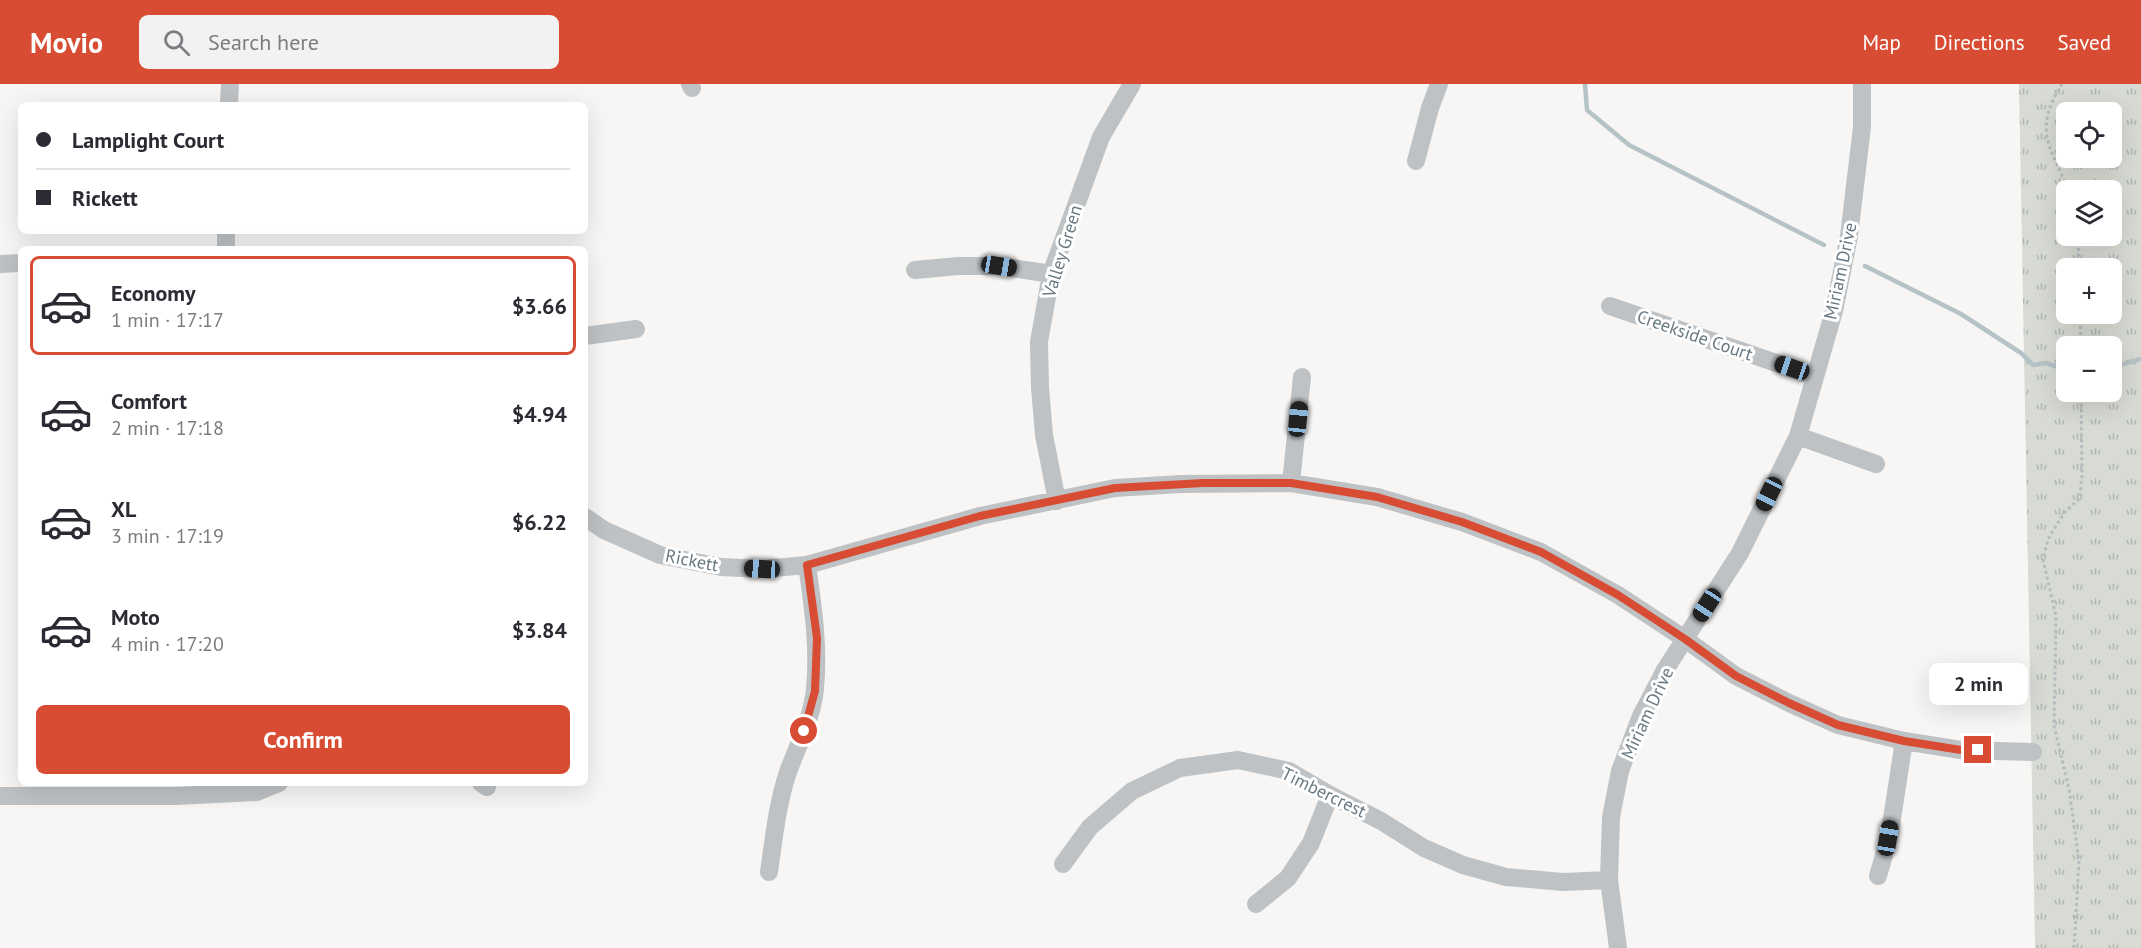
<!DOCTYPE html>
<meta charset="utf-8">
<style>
body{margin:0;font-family:"PT Sans",sans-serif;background:#f2f2f3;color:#2b2b33;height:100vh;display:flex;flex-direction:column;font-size:22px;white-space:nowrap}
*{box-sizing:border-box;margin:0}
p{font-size:20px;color:#7c7c81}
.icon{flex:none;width:33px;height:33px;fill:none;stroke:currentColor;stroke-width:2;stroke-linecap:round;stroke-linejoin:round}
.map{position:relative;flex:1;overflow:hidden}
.drawer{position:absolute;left:18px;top:162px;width:570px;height:540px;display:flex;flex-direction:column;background:#fff;border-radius:9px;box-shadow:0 6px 24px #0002}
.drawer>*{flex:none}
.hud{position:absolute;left:18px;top:18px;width:570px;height:132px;border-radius:9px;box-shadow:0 6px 24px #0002;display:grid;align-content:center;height:132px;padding:0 18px;background:#fff}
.buttons{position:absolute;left:2056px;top:18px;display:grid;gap:12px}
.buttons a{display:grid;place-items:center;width:66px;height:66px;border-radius:9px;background:#fff;box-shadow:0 6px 24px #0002;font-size:30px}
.end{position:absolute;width:27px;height:27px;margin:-14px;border:8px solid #d74c33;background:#fff;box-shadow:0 0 0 3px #fff}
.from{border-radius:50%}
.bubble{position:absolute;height:42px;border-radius:9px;background:#fff;box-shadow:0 6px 24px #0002;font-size:20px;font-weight:700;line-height:42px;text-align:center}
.car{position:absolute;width:18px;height:36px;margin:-18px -9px;border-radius:8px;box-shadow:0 0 4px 2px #0007;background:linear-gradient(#222 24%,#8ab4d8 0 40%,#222 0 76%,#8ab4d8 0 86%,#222 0)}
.hud b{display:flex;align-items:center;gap:21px;height:57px;font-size:22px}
.hud b+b{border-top:2px solid #e1e1e2}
.hud i{width:15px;height:15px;background:#2b2b33}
ul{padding:10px 0 0;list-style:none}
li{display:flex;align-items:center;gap:18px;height:99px;margin:0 12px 9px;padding:0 6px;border:3px solid transparent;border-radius:9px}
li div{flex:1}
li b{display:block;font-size:22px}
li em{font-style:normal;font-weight:700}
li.selected{border-color:#d74c33}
li>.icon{width:54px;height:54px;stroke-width:1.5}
.action{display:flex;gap:12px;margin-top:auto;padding:12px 18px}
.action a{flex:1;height:69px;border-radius:9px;background:#d74c33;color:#fff;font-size:24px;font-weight:700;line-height:69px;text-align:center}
header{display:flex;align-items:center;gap:36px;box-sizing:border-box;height:84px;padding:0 30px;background:#d74c33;color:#fff}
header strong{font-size:28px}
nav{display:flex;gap:33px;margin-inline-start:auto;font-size:21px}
.search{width:420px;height:54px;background:#f2f2f3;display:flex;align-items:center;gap:15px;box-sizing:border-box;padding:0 21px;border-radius:9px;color:#7c7c81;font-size:22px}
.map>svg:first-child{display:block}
.grass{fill:url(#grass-tufts);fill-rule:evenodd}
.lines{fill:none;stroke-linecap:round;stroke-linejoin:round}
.stream{stroke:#b6c3c6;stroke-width:4.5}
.path{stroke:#b8bbbd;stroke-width:3;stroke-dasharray:3 3;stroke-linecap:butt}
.street{stroke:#bec2c5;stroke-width:18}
.route{stroke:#d74c33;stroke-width:8}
.labels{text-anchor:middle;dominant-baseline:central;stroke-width:6;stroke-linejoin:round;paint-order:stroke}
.street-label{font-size:18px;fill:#687983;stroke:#fff}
</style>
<header>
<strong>Movio</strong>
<div class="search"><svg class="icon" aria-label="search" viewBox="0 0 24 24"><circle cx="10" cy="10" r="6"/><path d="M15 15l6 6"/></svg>Search here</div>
<nav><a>Map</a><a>Directions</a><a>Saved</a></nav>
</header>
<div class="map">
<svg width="2141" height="864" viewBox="0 0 2141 864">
<defs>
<pattern id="grass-tufts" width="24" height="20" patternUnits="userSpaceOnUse" patternTransform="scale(1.5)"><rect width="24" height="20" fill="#d7dbd3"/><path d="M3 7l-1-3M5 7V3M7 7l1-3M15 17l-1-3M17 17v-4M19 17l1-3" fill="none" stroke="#b2b6b1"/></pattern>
</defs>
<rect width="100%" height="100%" fill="#f7f6f4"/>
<!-- grass -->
<path class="grass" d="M2019,0H2141V864H2035ZM2067,28H2112V74H2067ZM2067,106H2112V152H2067ZM2067,184H2112V230H2067ZM2067,262H2112V308H2067Z"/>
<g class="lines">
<!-- stream -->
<path class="stream" d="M1585,0L1587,26L1629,61L1824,161
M1865,182L1961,230L2021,269L2033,281L2046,279L2067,286
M2112,283L2141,275"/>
<!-- path -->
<path class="path" d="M2062,0C2032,47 2051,62 2068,106
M2078,152L2079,184
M2080,230L2081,262
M2074,864L2079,777L2069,705L2054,642L2056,532L2043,476L2048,455L2064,429L2080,414L2082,391L2081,308"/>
<!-- street -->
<path class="street" d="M690,0L692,4
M229,21L230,0
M1416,77L1430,24L1439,0
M226,165V147
M0,180L21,179
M915,186L958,182H999L1051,190
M1610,222L1814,292
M585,252L636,245
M1798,352L1876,380
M1291,399L1302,293
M1057,417L1044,351L1040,304L1039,258L1051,190L1101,53L1132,0
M585,433L604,446L660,471L721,483L762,485L807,481L980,432L1115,404L1181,400L1291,399L1377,413L1462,438L1541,468L1618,511L1685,555L1736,592L1789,619L1838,641L1904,657L1961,666L2033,668
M481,699L487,703
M0,712H177L257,708L279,699
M1063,780L1090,743L1132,707L1180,684L1238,676L1289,687L1330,711L1381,737L1424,764L1463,781L1506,793L1563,798L1609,796
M769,788C774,754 777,721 788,688C798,661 812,634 815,605C819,563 813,522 807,481
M1878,792L1889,754L1904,657
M1256,820L1288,794L1311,759L1330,711
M1618,864L1609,796L1611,733L1620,687L1641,632L1665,586L1740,469L1798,352L1834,227L1849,152L1862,43V0"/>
</g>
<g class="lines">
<!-- route -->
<path class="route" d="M804,647L815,607L817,554L807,481L980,432L1115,404L1203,399H1291L1377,413L1462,438L1541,468L1618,511L1685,555L1736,592L1789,619L1838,641L1904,657L1961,666H1978"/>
</g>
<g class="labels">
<!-- street labels -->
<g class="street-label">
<text transform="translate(1062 167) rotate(-73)">Valley Green</text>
<text transform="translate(1840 187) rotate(-78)">Miriam Drive</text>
<text transform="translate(1695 251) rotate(19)">Creekside Court</text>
<text transform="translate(692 476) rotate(11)">Rickett</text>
<text transform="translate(1647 629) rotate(-65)">Miriam Drive</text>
<text transform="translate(1324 708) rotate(26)">Timbercrest</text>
</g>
</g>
</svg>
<div class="buttons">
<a><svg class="icon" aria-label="locate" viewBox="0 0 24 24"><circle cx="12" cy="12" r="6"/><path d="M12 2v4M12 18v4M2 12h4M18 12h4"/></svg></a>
<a><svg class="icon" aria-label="layers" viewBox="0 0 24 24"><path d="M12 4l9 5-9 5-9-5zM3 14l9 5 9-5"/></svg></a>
<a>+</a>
<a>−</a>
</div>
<i class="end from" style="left:804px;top:647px"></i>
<i class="end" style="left:1978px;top:666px"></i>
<div class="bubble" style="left:1929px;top:579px;width:99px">2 min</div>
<i class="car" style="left:999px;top:182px;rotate:99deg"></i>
<i class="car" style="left:1792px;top:284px;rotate:289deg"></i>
<i class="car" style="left:1298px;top:335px;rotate:6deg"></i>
<i class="car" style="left:1769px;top:410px;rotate:206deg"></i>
<i class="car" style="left:762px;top:485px;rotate:273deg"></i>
<i class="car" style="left:1707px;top:521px;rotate:213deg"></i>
<i class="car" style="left:1888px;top:754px;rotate:9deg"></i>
<div class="hud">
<b><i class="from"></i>Lamplight Court</b>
<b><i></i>Rickett</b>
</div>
<section class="drawer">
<ul>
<li class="selected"><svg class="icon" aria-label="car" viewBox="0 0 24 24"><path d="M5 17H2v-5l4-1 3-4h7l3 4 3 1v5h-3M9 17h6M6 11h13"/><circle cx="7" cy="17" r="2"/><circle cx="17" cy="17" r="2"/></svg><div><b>Economy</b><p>1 min · 17:17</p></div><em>$3.66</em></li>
<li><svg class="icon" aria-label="car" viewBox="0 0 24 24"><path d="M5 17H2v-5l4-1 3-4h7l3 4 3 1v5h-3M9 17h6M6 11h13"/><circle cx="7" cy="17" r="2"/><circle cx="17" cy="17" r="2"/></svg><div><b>Comfort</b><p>2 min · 17:18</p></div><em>$4.94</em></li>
<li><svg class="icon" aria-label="car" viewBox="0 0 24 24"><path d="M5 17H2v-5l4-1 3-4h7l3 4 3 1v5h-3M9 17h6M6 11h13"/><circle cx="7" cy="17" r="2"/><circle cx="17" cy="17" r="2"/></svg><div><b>XL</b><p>3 min · 17:19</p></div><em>$6.22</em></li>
<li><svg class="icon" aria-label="car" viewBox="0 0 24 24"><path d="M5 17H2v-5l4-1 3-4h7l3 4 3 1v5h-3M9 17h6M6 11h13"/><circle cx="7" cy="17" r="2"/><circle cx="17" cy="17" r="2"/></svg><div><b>Moto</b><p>4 min · 17:20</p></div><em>$3.84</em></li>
</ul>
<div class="action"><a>Confirm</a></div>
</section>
</div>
